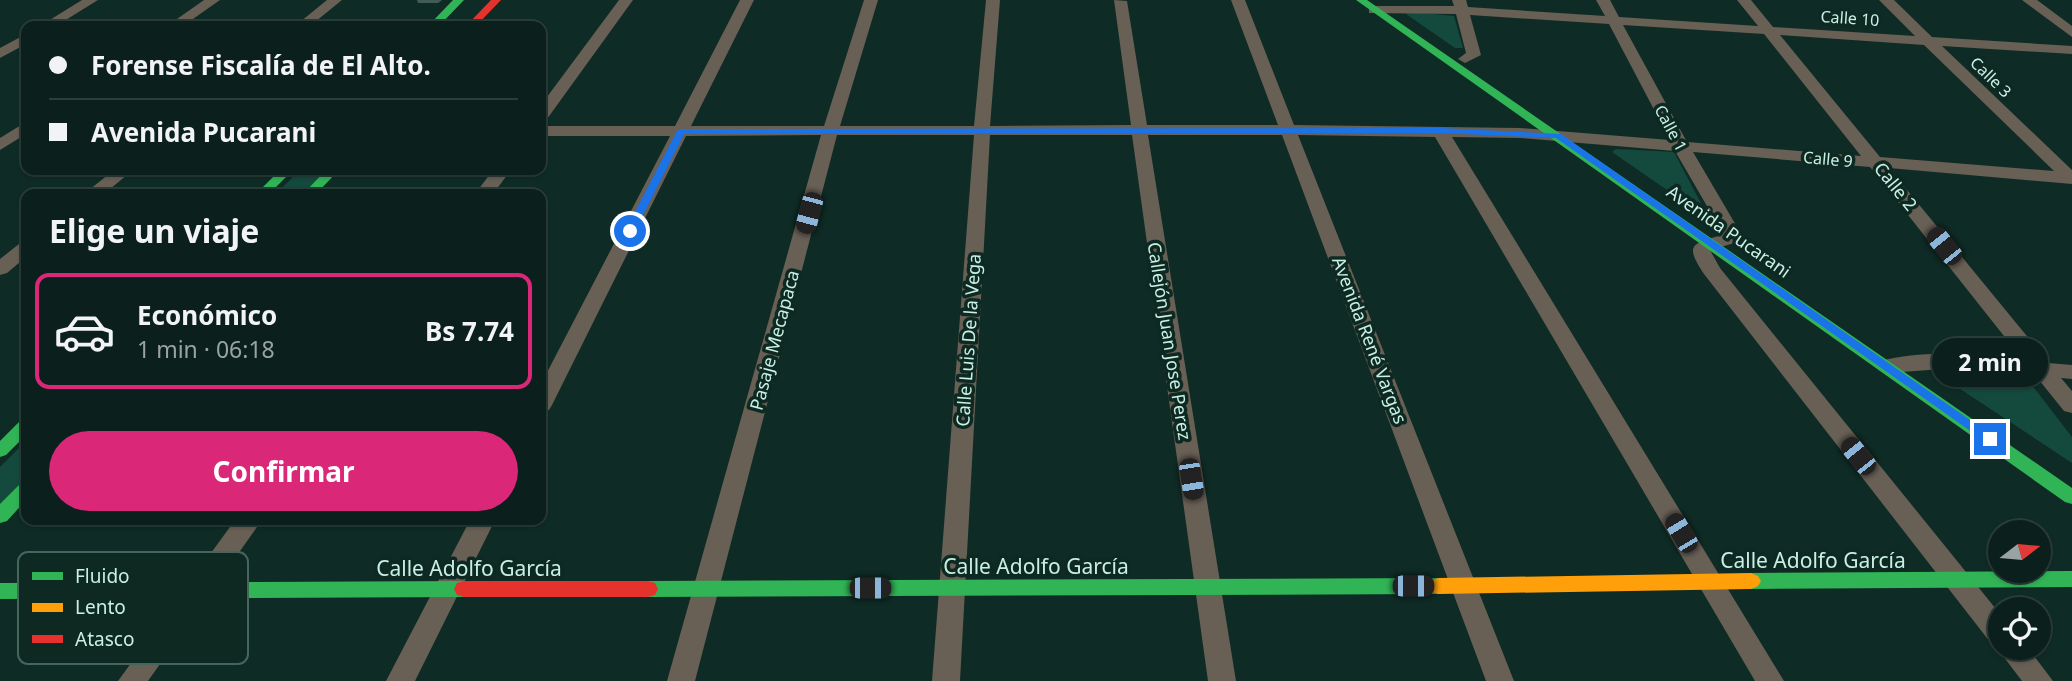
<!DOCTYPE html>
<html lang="es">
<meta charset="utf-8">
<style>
body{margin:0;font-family:"Noto Sans",sans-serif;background:#192d29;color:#f1f3f6;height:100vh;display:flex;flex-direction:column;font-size:26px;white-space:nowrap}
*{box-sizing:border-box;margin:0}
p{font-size:23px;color:#9aa3a3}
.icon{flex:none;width:38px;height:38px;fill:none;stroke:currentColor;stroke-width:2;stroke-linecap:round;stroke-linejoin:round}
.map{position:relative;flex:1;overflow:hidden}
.details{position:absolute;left:21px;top:189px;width:525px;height:336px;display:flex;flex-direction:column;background:#0b201c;border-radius:14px;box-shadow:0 2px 5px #0004,0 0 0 2px #2b3e3b}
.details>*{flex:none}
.guide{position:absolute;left:21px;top:21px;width:525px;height:154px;border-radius:14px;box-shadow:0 2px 5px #0004,0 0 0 2px #2b3e3b;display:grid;align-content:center;height:154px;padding:0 28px;background:#0b201c}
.needle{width:46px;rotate:74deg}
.fabs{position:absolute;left:1988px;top:520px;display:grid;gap:14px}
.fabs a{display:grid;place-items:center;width:63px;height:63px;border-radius:50%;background:#0b201c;box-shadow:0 2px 5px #0004,0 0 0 2px #2b3e3b;font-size:35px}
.end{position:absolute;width:32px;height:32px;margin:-16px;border:9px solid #1a73e8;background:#fff;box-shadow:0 0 0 4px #fff}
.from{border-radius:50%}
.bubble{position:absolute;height:49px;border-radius:24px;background:#0b201c;box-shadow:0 2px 5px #0004,0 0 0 2px #2b3e3b;font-size:23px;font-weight:700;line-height:49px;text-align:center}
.car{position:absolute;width:21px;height:42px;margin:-21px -10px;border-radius:9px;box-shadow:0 0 5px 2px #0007;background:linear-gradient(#222 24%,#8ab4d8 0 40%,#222 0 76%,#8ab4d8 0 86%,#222 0)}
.guide b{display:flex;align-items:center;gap:24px;height:66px;font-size:26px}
.guide b+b{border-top:2px solid #2b3e3b}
.guide i{width:18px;height:18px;background:#f1f3f6}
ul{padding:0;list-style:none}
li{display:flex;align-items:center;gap:21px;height:116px;margin:0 14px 10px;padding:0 14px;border:4px solid transparent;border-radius:14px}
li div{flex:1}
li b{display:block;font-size:26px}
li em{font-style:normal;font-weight:700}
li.current{border-color:#db2777}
li>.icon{width:63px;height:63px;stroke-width:1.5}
h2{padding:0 28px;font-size:32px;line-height:84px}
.cta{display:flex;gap:14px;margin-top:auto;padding:14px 28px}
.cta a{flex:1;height:80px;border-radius:42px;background:#db2777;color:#fff;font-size:28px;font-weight:700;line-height:80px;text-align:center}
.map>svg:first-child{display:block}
.green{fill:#144a3e}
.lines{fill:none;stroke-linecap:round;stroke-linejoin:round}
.street{fill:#685f55;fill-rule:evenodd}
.fast{fill:#30b455;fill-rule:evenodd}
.slow{fill:#ff9f0a;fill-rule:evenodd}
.jam{fill:#e5322d;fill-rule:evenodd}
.wall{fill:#425b55}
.route{fill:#1a73e8}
.labels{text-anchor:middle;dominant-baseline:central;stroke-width:7;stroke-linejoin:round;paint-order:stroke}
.far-street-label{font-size:16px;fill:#c8f0e4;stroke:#0e2922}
.street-label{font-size:18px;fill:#c8f0e4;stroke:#0e2922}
.near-street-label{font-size:21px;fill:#c8f0e4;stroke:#0e2922}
.key{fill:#0e2922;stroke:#46655c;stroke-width:2}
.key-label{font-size:19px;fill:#c8f0e4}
</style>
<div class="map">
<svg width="2072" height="681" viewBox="0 0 2072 681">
<rect width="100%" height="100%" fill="#0f2b25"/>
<!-- green -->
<path class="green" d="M1410,12L1454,16L1463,48H1455L1406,14Z
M1616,149L1674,152L1704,209L1696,210L1612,152Z
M300,170H327L303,194H276Z
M1939,375L2031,384L2072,437V463Z
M26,441V480L0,507V467Z"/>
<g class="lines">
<!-- street -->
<path class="street" d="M82,0H98L56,26H40Z
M204,0H220L183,26H167Z
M327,0H342L310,26H295Z
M619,0H633L547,119L541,121V105Z
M740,0H754L691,126H824L864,0H878L840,126H974L986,0H1000L990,126L1131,125L1114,0L1127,1L1147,125H1278L1231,0H1245L1294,125L1520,128L1670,140L1609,24L1470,15L1481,55L1465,63L1458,59L1466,53L1456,14L1369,13V7L1374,6H1454L1452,0H1466L1468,7L1605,16L1596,0H1610L1619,17L1758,26L1737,0H1751L1773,27L1915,36L1879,0H1894L1932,37L2072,46V54L1942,46L2072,170V184L1889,168L2049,363L2072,365V379L2061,378L2072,391V413L2064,411L2035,375L1956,368L1888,373L1880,371L1877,366L1880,361C1927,349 1976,355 2023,360L1870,167L1693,152L1740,232L1738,242L1710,250L1720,268L2000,614V648H2028L2053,681H2022L1997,648L1999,645L1990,642L1704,274C1684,244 1692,244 1722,235V232L1675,151L1520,138L1452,137L1784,681H1755L1435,137L1298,135L1514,681H1486L1282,135H1148L1236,681H1208L1132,135H990L960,681H932L974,135H837L695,681H667L821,135L686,136L552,405L549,410L541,412V384L670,136H541V126H675ZM1623,25L1764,34L1861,156L1687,142ZM1780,35L1924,45L2054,171L1880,157Z
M2022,0H2037L2072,26V37Z
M26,34V44L0,58V48Z
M26,122V134L0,150V138Z
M114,170H133L104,194H84Z
M493,170H511L493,194H475Z
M26,242V257L7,273L0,275V259L19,244Z
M235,520H262L148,681H118Z
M470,520H495L415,681H386Z"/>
<!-- fast -->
<path class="fast" d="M453,0H464L439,26H428Z
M1356,0H1367L2072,488V504L2065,502Z
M280,170H293L269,194H256Z
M326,170H339L316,194H303Z
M26,419V435L6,455L0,457V441L20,421Z
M26,482V500L7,521L0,523V504L20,484Z
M2072,571V587L1751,589L1744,586L1741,581L1744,576L1751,573Z
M1439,578L1446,580L1449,586L1446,592L1439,594L648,597L641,595L638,589L641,583L648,581Z
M464,581L471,583L474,589L471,595L464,597L0,599V583Z"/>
<!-- slow -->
<path class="slow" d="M1751,573L1758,576L1761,581L1758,586L1751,589L1439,594L1432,592L1429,586L1432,580L1439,578Z"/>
<!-- jam -->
<path class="jam" d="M491,0H501L476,26H466Z
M464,581H648L655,583L658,589L655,595L648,597H464L457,595L454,589L457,583Z"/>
</g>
<!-- wall -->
<path class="wall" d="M417,0H442L438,3H418Z"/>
<!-- route -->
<path class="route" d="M1440,128L1561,134L1997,439L1990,443L1986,442L1556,138L1440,133L684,134L635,231L630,234L625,231L677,131L681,129Z"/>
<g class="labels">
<!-- far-street labels -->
<g class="far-street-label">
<text transform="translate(1850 18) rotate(4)">Calle 10</text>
<text transform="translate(1991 77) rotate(44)">Calle 3</text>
<text transform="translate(1671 128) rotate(62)">Calle 1</text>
<text transform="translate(1828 159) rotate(5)">Calle 9</text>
</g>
<!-- street labels -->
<g class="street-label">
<text transform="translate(1896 186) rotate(51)">Calle 2</text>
<text transform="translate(1729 231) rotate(35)">Avenida Pucarani</text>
<text transform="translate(774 340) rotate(-75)">Pasaje Mecapaca</text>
<text transform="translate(968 340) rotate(-86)">Calle Luis De la Vega</text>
<text transform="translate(1370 340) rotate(69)">Avenida René Vargas</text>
<text transform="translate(1170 341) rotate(81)">Callejón Juan Jose Perez</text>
</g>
<!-- near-street labels -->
<g class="near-street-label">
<text x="1813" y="560">Calle Adolfo García</text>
<text x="1036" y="566">Calle Adolfo García</text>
<text x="469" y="568">Calle Adolfo García</text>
</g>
</g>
<!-- legend -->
<rect x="18" y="552" width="230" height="112" rx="10" class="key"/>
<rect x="32" y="572" width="31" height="8" fill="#30b455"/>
<rect x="32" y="603" width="31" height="9" fill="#ff9f0a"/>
<rect x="32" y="635" width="31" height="8" fill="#e5322d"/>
<g class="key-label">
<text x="75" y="583">Fluido</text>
<text x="75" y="614">Lento</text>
<text x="75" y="646">Atasco</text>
</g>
</svg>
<div class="fabs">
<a><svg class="needle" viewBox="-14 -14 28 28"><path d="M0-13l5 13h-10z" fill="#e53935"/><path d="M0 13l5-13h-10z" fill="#9aa3a3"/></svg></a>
<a><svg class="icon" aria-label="locate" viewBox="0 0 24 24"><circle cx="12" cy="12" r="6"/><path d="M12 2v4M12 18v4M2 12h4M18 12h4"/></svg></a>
</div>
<i class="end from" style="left:630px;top:231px"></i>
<i class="end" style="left:1990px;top:439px"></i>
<div class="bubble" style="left:1932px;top:338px;width:116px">2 min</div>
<i class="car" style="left:809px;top:213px;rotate:195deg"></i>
<i class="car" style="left:1944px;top:246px;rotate:321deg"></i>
<i class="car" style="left:1858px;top:456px;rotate:321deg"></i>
<i class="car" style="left:1191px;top:479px;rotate:171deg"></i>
<i class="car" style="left:1681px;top:533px;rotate:329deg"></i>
<i class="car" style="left:1413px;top:586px;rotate:90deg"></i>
<i class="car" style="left:870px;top:588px;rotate:90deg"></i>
<div class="guide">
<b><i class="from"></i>Forense Fiscalía de El Alto.</b>
<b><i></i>Avenida Pucarani</b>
</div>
<section class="details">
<h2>Elige un viaje</h2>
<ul>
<li class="current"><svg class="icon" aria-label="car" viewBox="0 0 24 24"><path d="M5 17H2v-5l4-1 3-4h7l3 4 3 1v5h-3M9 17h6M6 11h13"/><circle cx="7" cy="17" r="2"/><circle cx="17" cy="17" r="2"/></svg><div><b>Económico</b><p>1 min · 06:18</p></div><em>Bs 7.74</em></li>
</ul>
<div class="cta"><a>Confirmar</a></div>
</section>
</div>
